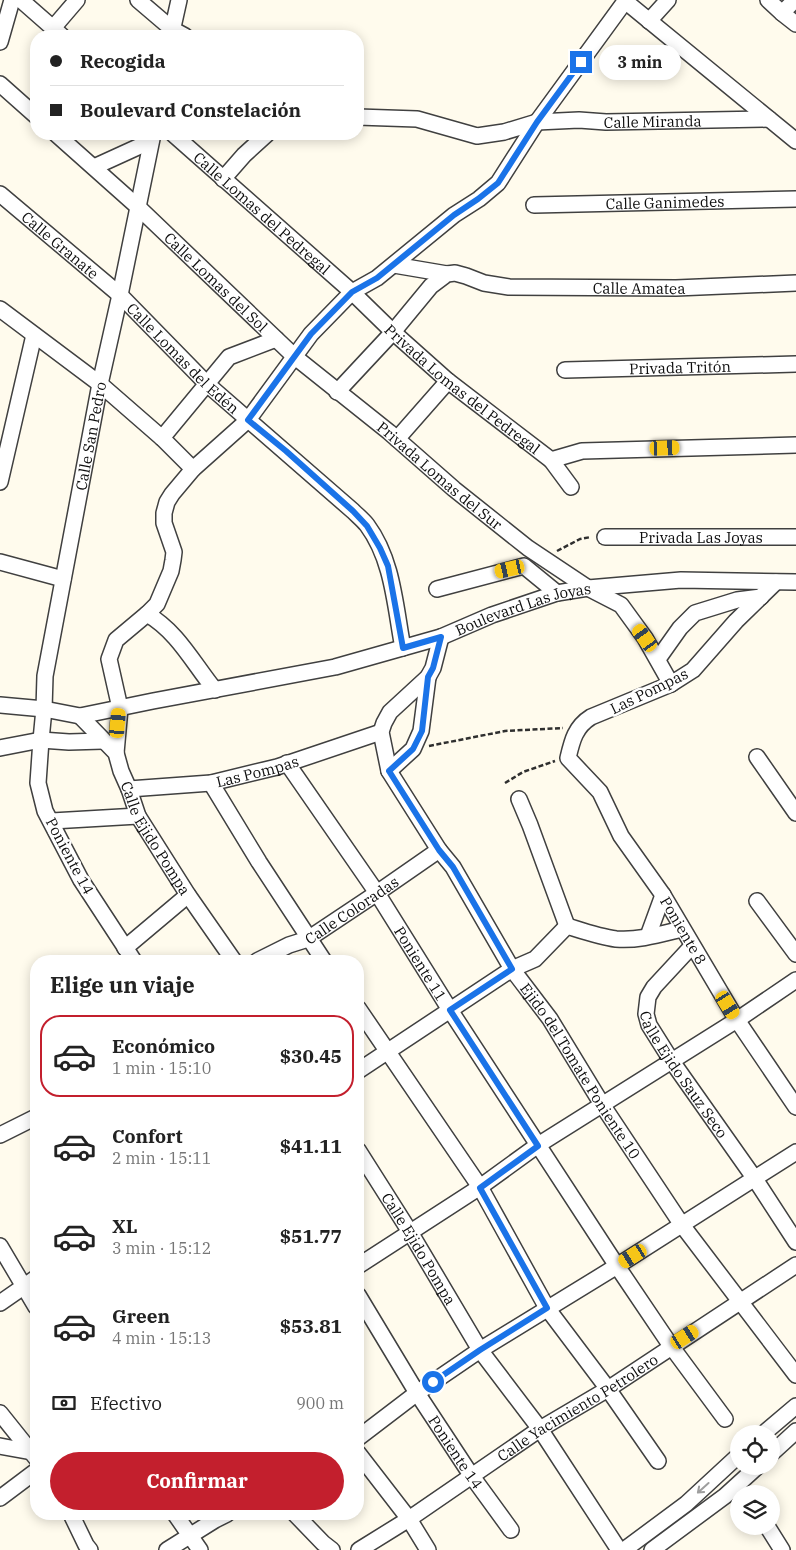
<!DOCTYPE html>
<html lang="es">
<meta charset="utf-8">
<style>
body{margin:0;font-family:"IBM Plex Serif",serif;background:#f6f6f6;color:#222;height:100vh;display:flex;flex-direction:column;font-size:19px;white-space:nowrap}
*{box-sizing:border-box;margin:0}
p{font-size:16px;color:#767676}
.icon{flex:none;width:28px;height:28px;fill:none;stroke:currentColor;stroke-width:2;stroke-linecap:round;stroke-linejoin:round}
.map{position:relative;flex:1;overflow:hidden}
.details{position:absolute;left:30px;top:955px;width:334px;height:565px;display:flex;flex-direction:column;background:#fff;border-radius:20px;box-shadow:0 2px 12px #0003}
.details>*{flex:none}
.top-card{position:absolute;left:30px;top:30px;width:334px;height:110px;border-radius:20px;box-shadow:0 2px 12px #0003;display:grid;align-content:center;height:110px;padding:0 20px;background:#fff}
.tools{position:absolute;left:730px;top:1425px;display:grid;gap:10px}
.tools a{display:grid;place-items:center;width:50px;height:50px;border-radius:50%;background:#fff;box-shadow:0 2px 12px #0003;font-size:25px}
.end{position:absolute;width:22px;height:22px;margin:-11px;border:6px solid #1a73e8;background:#fff;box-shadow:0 0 0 2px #fff}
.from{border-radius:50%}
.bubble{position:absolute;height:35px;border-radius:18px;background:#fff;box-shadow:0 2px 12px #0003;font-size:16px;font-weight:700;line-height:35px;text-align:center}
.car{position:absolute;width:15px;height:30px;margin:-15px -8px;border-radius:6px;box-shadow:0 0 4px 1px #0007;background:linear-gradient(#f5c518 24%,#345 0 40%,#f5c518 0 76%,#345 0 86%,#f5c518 0)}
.top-card b{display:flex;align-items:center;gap:18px;height:48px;font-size:19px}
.top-card b+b{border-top:1px solid #e0e0e0}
.top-card i{width:12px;height:12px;background:#222}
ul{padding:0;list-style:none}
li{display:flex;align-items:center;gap:15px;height:82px;margin:0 10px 8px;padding:0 10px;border:2px solid transparent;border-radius:20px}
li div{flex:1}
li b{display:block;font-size:19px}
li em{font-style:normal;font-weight:700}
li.current{border-color:#c31f2d}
li>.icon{width:45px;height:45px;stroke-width:1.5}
h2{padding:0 20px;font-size:22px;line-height:60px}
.pay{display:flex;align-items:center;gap:12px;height:55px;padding:0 20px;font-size:19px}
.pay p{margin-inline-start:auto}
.cta{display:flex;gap:10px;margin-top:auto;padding:10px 20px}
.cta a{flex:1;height:58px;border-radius:30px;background:#c31f2d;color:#fff;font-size:20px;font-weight:700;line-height:58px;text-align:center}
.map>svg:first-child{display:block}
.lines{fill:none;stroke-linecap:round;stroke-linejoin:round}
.minor-casing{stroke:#404040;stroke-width:18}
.path{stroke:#2f2f2f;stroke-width:2.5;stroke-dasharray:5 2.5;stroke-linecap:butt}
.minor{stroke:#fff;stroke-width:15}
.oneway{stroke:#9e9e9e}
.route{stroke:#1a73e8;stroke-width:6}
.labels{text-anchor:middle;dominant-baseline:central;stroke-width:5;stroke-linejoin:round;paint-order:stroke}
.street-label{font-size:15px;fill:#0d0d0d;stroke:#fff}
</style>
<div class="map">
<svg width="796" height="1550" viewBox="0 0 796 1550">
<rect width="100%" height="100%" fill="#fffbed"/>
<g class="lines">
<!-- minor casing -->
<g class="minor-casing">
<g id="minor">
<path d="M21,0L62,36"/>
<path d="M138,0L172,29L185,36"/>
<path d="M768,0L782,13L796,24"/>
<path d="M625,1L796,141"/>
<path d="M782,13L795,0"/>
<path d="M649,21L668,0"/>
<path d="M53,28L77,0"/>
<path d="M171,36L179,0"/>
<path d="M0,42L12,0"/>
<path d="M0,84L36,116"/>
<path id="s1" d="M358,117L417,119L477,136L504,132L537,122L579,120L606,122L769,119"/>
<path id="s2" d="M56,134L138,207L295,357L389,432L454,489L528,548L588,588L621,605L645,638L671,684"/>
<path id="s3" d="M173,134L352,292L393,332L448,381L551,460L571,487"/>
<path d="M94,167L151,141"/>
<path d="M223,179L244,155L267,134"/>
<path id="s4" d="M0,194L120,295L207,384L353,511C358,516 363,520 367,525C393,560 395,606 403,648"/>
<path id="s5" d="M534,205L796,199"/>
<path d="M394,265L447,274"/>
<path d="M0,309L100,384L162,438L193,469"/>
<path id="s6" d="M565,370L796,364"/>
<path id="s7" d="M337,392L393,332L431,286L447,274L455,273L466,276L484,283L509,287L676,288L796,283"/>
<path d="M162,438L229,357L276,339"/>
<path d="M397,439L448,381"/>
<path d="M551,460L582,451L796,445"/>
<path d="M0,482L34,335"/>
<path id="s8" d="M605,537H796"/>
<path d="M0,562L63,579"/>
<path id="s9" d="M776,582L736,621L693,670L671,684L591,717C575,727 572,741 568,758L600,792L621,836L663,895L737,1020L796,1107"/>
<path d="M437,589L524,566L557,593"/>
<path id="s10" d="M441,637L433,668L428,677L390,712L384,723L381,732L389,771L439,850L453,867L512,969L550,1019L603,1106L682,1225L796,1375"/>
<path d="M658,659L680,628L695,613L737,600L761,597"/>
<path d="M215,690C193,663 178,632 147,614L157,604L171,571L173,560L174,552L164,523V513L167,502L172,494L193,469L248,420L311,334L352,292L377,278L454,215L479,199L498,183L537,122L626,0"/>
<path id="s11" d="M0,705L44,709L80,716L153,701L335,667L441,637L492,615L557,593L588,588L681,580L796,582"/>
<path id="s12" d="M80,716L116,753L121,771L129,789L138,816L188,895L234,961"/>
<path d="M0,748L41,740L69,742L103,741"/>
<path d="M116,753L120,708L109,659L116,640L147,614"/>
<path d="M757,757L796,813"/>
<path id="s13" d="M287,763L377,893L450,1010L617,1266L671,1346L725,1419"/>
<path d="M389,771L413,749L421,731L428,677"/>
<path d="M211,783L259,862L324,961"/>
<path id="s14" d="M129,789L211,783L277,767L381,732"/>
<path d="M519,799L530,825L567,926"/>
<path d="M52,821L138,816"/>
<path d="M757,901L796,954"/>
<path d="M648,936L663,895"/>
<path id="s15" d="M692,946L654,987L648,997L646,1014L649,1025L671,1060L755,1179L796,1242"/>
<path d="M125,948L188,895"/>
<path id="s16" d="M134,961L81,880L45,811L38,783L41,740L44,709L45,676L100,384L120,295L153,134"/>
<path id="s17" d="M257,961L289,945L308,939L377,893L439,850"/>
<path d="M358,1008L480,1187L547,1308L608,1389L658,1461"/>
<path d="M358,1071L512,969L535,959L567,926C583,931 600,937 616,939C638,941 661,934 682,929"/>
<path d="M0,1135L36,1117"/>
<path id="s18" d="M358,1150L410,1232L480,1350L540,1429L619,1550"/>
<path d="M0,1246L36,1307"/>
<path d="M358,1266L480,1187L538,1145L737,1020L796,980"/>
<path id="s19" d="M358,1295L417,1393L471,1475L511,1530"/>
<path d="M0,1303L36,1278"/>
<path d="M0,1413L36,1458"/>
<path d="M763,1434L796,1406"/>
<path d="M358,1438L417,1393L480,1350L617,1266L796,1152"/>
<path d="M0,1446L32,1452"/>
<path d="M358,1453L409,1519L428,1550"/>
<path d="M771,1454L796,1431"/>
<path d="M0,1498L36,1471"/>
<path d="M71,1514L86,1545L90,1550"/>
<path d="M175,1514L200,1550"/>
<path d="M295,1514L323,1543L332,1550"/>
<path d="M767,1526L782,1550"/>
<path d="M167,1550L215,1520L227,1514"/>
<path id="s20" d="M359,1550L409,1519L540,1429L608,1389L796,1265"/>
<path d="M624,1550L686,1504L739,1455"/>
<path d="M652,1550L725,1496L758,1466"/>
</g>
</g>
<!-- path -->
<path class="path" d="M557,551L580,539L591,537
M429,746L505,731L563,728
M505,783L523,772L555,761"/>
<!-- minor -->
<use href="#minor" class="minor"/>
</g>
<!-- one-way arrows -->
<defs><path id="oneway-shaft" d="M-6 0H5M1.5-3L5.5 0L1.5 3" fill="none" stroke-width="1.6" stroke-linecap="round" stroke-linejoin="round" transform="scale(1.25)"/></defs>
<use class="oneway" href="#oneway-shaft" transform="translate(703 1488) rotate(138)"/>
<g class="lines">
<!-- route -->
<path class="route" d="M433,1382L480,1350L547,1308L480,1188L538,1146L450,1010L512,969L453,867L439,850L389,771L413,749L422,731L428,677L433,668L441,637L403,648L388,566L380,548L367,526L353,511L286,451L248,420L311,334L352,292L377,278L454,215L478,199L498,183L537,122L581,62"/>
</g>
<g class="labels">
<!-- street labels -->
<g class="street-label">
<text stroke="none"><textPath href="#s1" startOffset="299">Calle Miranda</textPath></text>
<text stroke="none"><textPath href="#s5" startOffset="131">Calle Ganimedes</textPath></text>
<text stroke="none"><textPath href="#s3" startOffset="119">Calle Lomas del Pedregal</textPath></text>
<text stroke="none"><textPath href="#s4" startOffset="79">Calle Granate</textPath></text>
<text stroke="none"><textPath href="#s2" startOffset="218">Calle Lomas del Sol</textPath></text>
<text stroke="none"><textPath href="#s7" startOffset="356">Calle Amatea</textPath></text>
<text stroke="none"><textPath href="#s4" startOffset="246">Calle Lomas del Edén</textPath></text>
<text stroke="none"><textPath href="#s6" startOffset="115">Privada Tritón</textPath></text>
<text stroke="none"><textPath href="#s3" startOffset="386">Privada Lomas del Pedregal</textPath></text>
<text stroke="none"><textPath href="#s16" startOffset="555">Calle San Pedro</textPath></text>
<text stroke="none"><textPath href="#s2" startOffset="514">Privada Lomas del Sur</textPath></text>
<text stroke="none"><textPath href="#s8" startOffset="96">Privada Las Joyas</textPath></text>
<text stroke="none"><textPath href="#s11" startOffset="538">Boulevard Las Joyas</textPath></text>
<text transform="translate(649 691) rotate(-26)">Las Pompas</text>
<text stroke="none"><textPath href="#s14" startOffset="130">Las Pompas</textPath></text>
<text stroke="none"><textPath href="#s12" startOffset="146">Calle Ejido Pompa</textPath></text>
<text transform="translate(70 856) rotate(62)">Poniente 14</text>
<text stroke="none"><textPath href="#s17" startOffset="108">Calle Coloradas</textPath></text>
<text stroke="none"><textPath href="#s9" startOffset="491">Poniente 8</textPath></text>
<text stroke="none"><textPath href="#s13" startOffset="241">Poniente 11</textPath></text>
<text stroke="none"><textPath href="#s10" startOffset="512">Ejido del Tomate Poniente 10</textPath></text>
<text stroke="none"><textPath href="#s15" startOffset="156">Calle Ejido Sauz Seco</textPath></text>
<text stroke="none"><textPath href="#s18" startOffset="116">Calle Ejido Pompa</textPath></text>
<text stroke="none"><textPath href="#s20" startOffset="261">Calle Yacimiento Petrolero</textPath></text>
<text stroke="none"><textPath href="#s19" startOffset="185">Poniente 14</textPath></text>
</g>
</g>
</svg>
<div class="tools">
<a><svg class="icon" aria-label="locate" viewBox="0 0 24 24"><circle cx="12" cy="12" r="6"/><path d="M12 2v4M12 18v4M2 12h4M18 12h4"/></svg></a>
<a><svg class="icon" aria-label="layers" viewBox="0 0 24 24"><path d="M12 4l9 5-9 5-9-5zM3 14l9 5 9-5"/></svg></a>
</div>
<i class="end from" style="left:433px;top:1382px"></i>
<i class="end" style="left:581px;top:62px"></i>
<div class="bubble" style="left:599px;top:45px;width:82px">3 min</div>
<i class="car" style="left:665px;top:448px;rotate:88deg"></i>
<i class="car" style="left:510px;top:569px;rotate:257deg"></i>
<i class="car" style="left:645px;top:638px;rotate:324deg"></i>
<i class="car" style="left:118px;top:723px;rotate:5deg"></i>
<i class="car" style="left:728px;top:1005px;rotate:148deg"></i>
<i class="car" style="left:633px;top:1256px;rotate:238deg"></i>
<i class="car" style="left:685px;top:1337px;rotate:57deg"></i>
<div class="top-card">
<b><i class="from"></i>Recogida</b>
<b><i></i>Boulevard Constelación</b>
</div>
<section class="details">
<h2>Elige un viaje</h2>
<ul>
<li class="current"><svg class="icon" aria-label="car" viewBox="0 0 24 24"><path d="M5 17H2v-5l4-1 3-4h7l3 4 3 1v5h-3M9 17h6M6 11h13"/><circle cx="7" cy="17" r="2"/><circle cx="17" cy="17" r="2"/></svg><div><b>Económico</b><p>1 min · 15:10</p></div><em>$30.45</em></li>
<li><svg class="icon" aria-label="car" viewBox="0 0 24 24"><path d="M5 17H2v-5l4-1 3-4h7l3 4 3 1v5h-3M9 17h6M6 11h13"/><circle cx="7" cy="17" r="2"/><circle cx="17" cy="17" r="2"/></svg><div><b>Confort</b><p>2 min · 15:11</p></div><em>$41.11</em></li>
<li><svg class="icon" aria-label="car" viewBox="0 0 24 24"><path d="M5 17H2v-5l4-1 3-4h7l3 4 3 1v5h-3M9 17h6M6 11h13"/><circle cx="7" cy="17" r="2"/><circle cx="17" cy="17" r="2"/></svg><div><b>XL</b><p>3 min · 15:12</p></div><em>$51.77</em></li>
<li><svg class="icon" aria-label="car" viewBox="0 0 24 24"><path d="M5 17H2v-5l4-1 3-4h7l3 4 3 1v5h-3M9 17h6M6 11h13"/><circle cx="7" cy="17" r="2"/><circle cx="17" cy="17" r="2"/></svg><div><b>Green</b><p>4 min · 15:13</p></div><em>$53.81</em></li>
</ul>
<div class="pay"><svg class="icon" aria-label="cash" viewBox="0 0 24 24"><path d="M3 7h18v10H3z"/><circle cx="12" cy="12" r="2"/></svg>Efectivo<p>900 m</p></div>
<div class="cta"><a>Confirmar</a></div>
</section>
</div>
